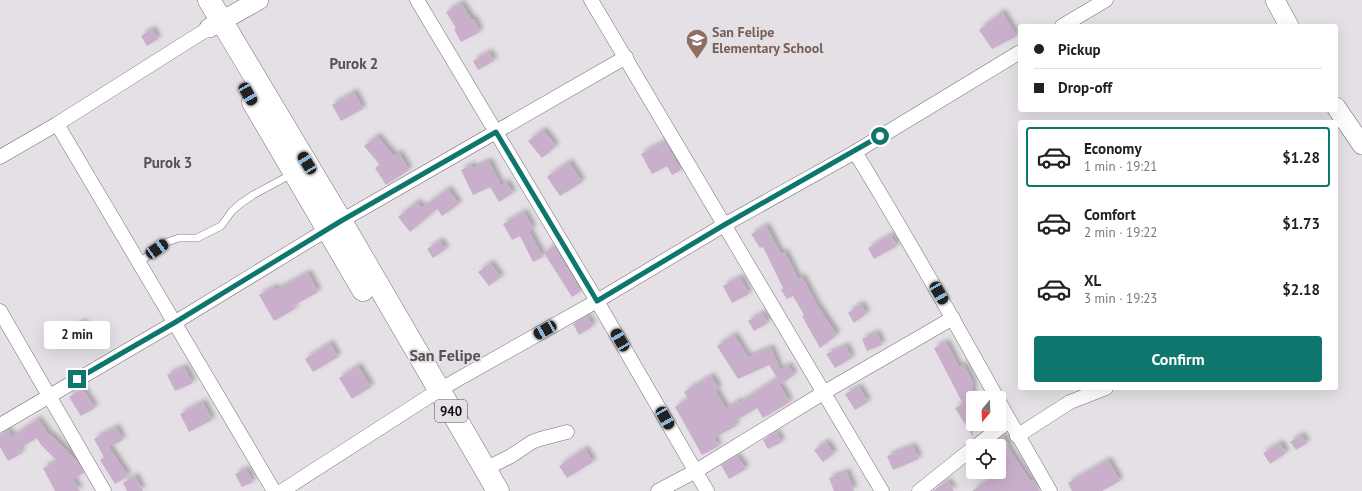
<!DOCTYPE html>
<meta charset="utf-8">
<style>
body{margin:0;font-family:"PT Sans",sans-serif;background:#f2f2f2;color:#222;height:100vh;display:flex;flex-direction:column;font-size:15px;white-space:nowrap}
*{box-sizing:border-box;margin:0}
p{font-size:13px;color:#767676}
.icon{flex:none;width:22px;height:22px;fill:none;stroke:currentColor;stroke-width:2;stroke-linecap:round;stroke-linejoin:round}
.map{position:relative;flex:1;overflow:hidden}
.panel{position:absolute;left:1018px;top:120px;width:320px;height:270px;display:flex;flex-direction:column;background:#fff;border-radius:4px;box-shadow:0 4px 16px #0002}
.panel>*{flex:none}
.hud{position:absolute;left:1018px;top:24px;width:320px;height:88px;border-radius:4px;box-shadow:0 4px 16px #0002;display:grid;align-content:center;height:88px;padding:0 16px;background:#fff}
.needle{width:26px;rotate:199deg}
.fabs{position:absolute;left:966px;top:391px;display:grid;gap:8px}
.fabs a{display:grid;place-items:center;width:40px;height:40px;border-radius:4px;background:#fff;box-shadow:0 4px 16px #0002;font-size:20px}
.end{position:absolute;width:18px;height:18px;margin:-9px;border:5px solid #0f766e;background:#fff;box-shadow:0 0 0 2px #fff}
.from{border-radius:50%}
.bubble{position:absolute;height:28px;border-radius:4px;background:#fff;box-shadow:0 4px 16px #0002;font-size:13px;font-weight:600;line-height:28px;text-align:center}
.car{position:absolute;width:12px;height:24px;margin:-12px -6px;border-radius:5px;box-shadow:0 0 3px 1px #0007;background:linear-gradient(#222 24%,#8ab4d8 0 40%,#222 0 76%,#8ab4d8 0 86%,#222 0)}
.hud b{display:flex;align-items:center;gap:14px;height:38px;font-size:15px}
.hud b+b{border-top:1px solid #e0e0e0}
.hud i{width:10px;height:10px;background:#222}
ul{padding:7px 0 0;list-style:none}
li{display:flex;align-items:center;gap:12px;height:60px;margin:0 8px 6px;padding:0 8px;border:2px solid transparent;border-radius:4px}
li div{flex:1}
li b{display:block;font-size:15px}
li em{font-style:normal;font-weight:600}
li.selected{border-color:#0f766e}
li>.icon{width:36px;height:36px;stroke-width:1.5}
.action{display:flex;gap:8px;margin-top:auto;padding:8px 16px}
.action a{flex:1;height:46px;border-radius:4px;background:#0f766e;color:#fff;font-size:16px;font-weight:600;line-height:46px;text-align:center}
.map>svg:first-child{display:block}
.building{fill:#c9afcb;filter:url(#shadow)}
.lines{fill:none;stroke-linecap:round;stroke-linejoin:round}
.lane-casing{stroke:#757175;stroke-width:8}
.street-casing{stroke:#757175;stroke-width:15}
.secondary-casing{stroke:#757175;stroke-width:20}
.highway-casing{stroke:#757175;stroke-width:23}
.lane{stroke:#fff;stroke-width:7}
.street{stroke:#fff;stroke-width:14}
.secondary{stroke:#fff;stroke-width:19}
.highway{stroke:#fff;stroke-width:22}
.route{stroke:#0f766e;stroke-width:5}
.labels{text-anchor:middle;dominant-baseline:central;stroke-width:4;stroke-linejoin:round;paint-order:stroke}
.shield{fill:#e4e0e5;stroke:#504e50;stroke-width:1}
.shield-label{font-size:13px;font-weight:bold;fill:#100f10}
.education-label{font-size:14px;font-weight:bold;fill:#785e54;stroke:#e4e0e5;text-anchor:start}
.neighbourhood-label{font-size:15px;font-weight:bold;fill:#555256;stroke:#e4e0e5}
.quarter-label{font-size:16px;font-weight:bold;fill:#555256;stroke:#e4e0e5}
</style>
<div class="map">
<svg width="1362" height="491" viewBox="0 0 1362 491">
<defs>
<filter id="shadow"><feDropShadow dx="3.5" dy="-3.5" stdDeviation="2" flood-color="#0004"/></filter>
</defs>
<rect width="100%" height="100%" fill="#e4e0e5"/>
<!-- building -->
<path class="building" d="M461,3L472,20L474,19L480,32L461,42L454,29L456,28L446,12Z
M1002,12L1017,36L992,49L979,30Z
M152,29L158,39L147,46L141,36Z
M489,52L494,61L478,70L473,61Z
M354,92L363,109L341,121L332,105Z
M543,130L556,146L542,158L528,141Z
M377,136L394,156L399,153L409,170L386,185L375,168L380,165L364,146Z
M665,141L681,170L672,175L667,166L652,174L641,154Z
M489,161L501,186L506,182L513,193L499,202L490,187L473,195L461,170L471,165L473,168Z
M569,162L582,182L560,196L547,177Z
M448,189L459,204L442,216L437,209L410,232L398,217L417,202L422,208Z
M524,212L533,228L529,231L543,257L533,262L520,236L512,240L503,224Z
M766,226L781,254L785,252L798,279L802,277L817,305L837,335L820,348L802,316L804,315L793,296L787,299L781,290L783,288L763,247L760,248L751,234Z
M891,235L897,246L874,259L868,248Z
M440,241L446,249L433,258L427,249Z
M554,246L581,291L572,297L544,253Z
M490,263L501,277L489,286L478,272Z
M308,273L318,292L293,306L295,309L274,321L259,295L274,287L276,290Z
M740,277L749,294L732,303L723,286Z
M860,304L867,313L854,323L848,313Z
M762,313L768,323L754,331L748,321Z
M587,316L593,326L579,335L573,324Z
M83,322L89,333L72,342L66,331Z
M877,333L882,345L867,351L862,339Z
M734,335L748,357L771,348L780,370L788,365L794,375L781,384L769,365L738,379L717,346Z
M946,342L959,367L964,365L973,383V437L955,408L963,404L934,348Z
M330,343L338,357L313,372L305,359Z
M846,346L852,358L835,368L826,354Z
M358,366L371,387L352,399L339,378Z
M184,367L193,383L175,391L167,375Z
M711,376L719,389L715,390L726,409L738,401L739,403L776,379L790,402L763,418L757,408L734,422L736,426L714,438L719,446L702,455L675,407L688,399L684,392Z
M859,387L868,402L855,410L845,394Z
M82,388L95,408L81,416L69,397Z
M203,402L212,420L189,432L180,414Z
M38,419L49,435L50,434L77,461L84,473L73,479L80,491H55L43,468L57,461L41,445L37,438L19,449L22,453L8,461L0,447V434L8,430L12,437Z
M116,427L123,440L109,447L128,476L115,484L100,460L104,457L94,439Z
M776,432L782,442L768,449L763,440Z
M1301,435L1307,443L1296,450L1290,442Z
M1003,436L1009,446H1007L1031,482L1034,480L1040,491H972L999,472V446H990Z
M826,442L834,453L823,462L814,450Z
M1280,443L1286,453L1270,464L1263,453Z
M913,446L919,459L893,470L887,456Z
M585,449L593,462L567,478L559,466Z
M737,456L746,469L729,479L721,465Z
M1108,460L1120,481L1102,491H1072L1068,483Z
M246,469L253,482L242,487L235,474Z
M847,472L854,491H834L829,478Z
M135,476L143,491H127L123,483Z
M948,481L954,491H933L941,485Z"/>
<g class="lines">
<!-- lane casing -->
<g class="lane-casing">
<path id="lane" d="M138,263L167,242L179,238H197L221,226L232,211L240,204L253,195L292,174"/>
</g>
<!-- street casing -->
<g class="street-casing">
<path id="street" d="M417,0L597,301L707,491
M591,0L882,491
M1062,26L1106,0
M57,124L274,491
M855,152C904,232 951,315 997,398
M0,157L57,124L209,28
M0,311L104,491
M999,402L1050,491
M0,425L174,323L341,221L626,57
M1017,436L1070,402L1106,388
M976,446L1009,421
M485,469L511,456L532,442L540,439L567,432
M282,491L439,390L597,301L724,225L855,152L1020,52
M658,491L696,471L823,393L953,318
M919,491L973,448"/>
</g>
<!-- secondary casing -->
<g class="secondary-casing">
<path id="secondary" d="M1275,0L1289,26
M209,28L259,0
M1336,107L1362,145"/>
</g>
<!-- highway casing -->
<g class="highway-casing">
<path id="highway" d="M209,0L341,221L498,491
M253,102L363,290"/>
</g>
<!-- lane -->
<use href="#lane" class="lane"/>
<!-- street -->
<use href="#street" class="street"/>
<!-- secondary -->
<use href="#secondary" class="secondary"/>
<!-- highway -->
<use href="#highway" class="highway"/>
</g>
<g class="lines">
<!-- route -->
<path class="route" d="M77,379L174,323L341,221L496,132L597,301L724,225L880,136"/>
</g>
<!-- icons -->
<defs>
<g id="school-pin" transform="scale(1.15)"><path d="M0 17L-7.5 6A9.5 9.5 0 1 1 7.5 6Z" fill="#8d6e63" stroke="#e4e0e5"/><path d="M0-5L7-2L0 1L-7-2ZM-4 1L0 2.5L4 1V4Q0 6-4 4Z" fill="#fff"/></g>
</defs>
<g fill-rule="evenodd">
<use href="#school-pin" x="697" y="40"/>
</g>
<g class="labels">
<!-- shield labels -->
<rect class="shield" x="435" y="400" width="32" height="22" rx="3"/>
<g class="shield-label">
<text x="451" y="411">940</text>
</g>
<!-- education labels -->
<g class="education-label">
<text x="712" y="32">San Felipe<tspan x="712" dy="16">Elementary School</tspan></text>
</g>
<!-- neighbourhood labels -->
<g class="neighbourhood-label">
<text x="354" y="63">Purok 2</text>
<text x="168" y="162">Purok 3</text>
</g>
<!-- quarter labels -->
<g class="quarter-label">
<text x="445" y="355">San Felipe</text>
</g>
</g>
</svg>
<div class="fabs">
<a><svg class="needle" viewBox="-14 -14 28 28"><path d="M0-13l5 13h-10z" fill="#e53935"/><path d="M0 13l5-13h-10z" fill="#767676"/></svg></a>
<a><svg class="icon" aria-label="locate" viewBox="0 0 24 24"><circle cx="12" cy="12" r="6"/><path d="M12 2v4M12 18v4M2 12h4M18 12h4"/></svg></a>
</div>
<i class="end from" style="left:880px;top:136px"></i>
<i class="end" style="left:77px;top:379px"></i>
<div class="bubble" style="left:44px;top:321px;width:66px">2 min</div>
<i class="car" style="left:248px;top:94px;rotate:150deg"></i>
<i class="car" style="left:307px;top:163px;rotate:329deg"></i>
<i class="car" style="left:157px;top:249px;rotate:55deg"></i>
<i class="car" style="left:939px;top:293px;rotate:150deg"></i>
<i class="car" style="left:545px;top:330px;rotate:240deg"></i>
<i class="car" style="left:620px;top:340px;rotate:330deg"></i>
<i class="car" style="left:665px;top:418px;rotate:150deg"></i>
<div class="hud">
<b><i class="from"></i>Pickup</b>
<b><i></i>Drop-off</b>
</div>
<section class="panel">
<ul>
<li class="selected"><svg class="icon" aria-label="car" viewBox="0 0 24 24"><path d="M5 17H2v-5l4-1 3-4h7l3 4 3 1v5h-3M9 17h6M6 11h13"/><circle cx="7" cy="17" r="2"/><circle cx="17" cy="17" r="2"/></svg><div><b>Economy</b><p>1 min · 19:21</p></div><em>$1.28</em></li>
<li><svg class="icon" aria-label="car" viewBox="0 0 24 24"><path d="M5 17H2v-5l4-1 3-4h7l3 4 3 1v5h-3M9 17h6M6 11h13"/><circle cx="7" cy="17" r="2"/><circle cx="17" cy="17" r="2"/></svg><div><b>Comfort</b><p>2 min · 19:22</p></div><em>$1.73</em></li>
<li><svg class="icon" aria-label="car" viewBox="0 0 24 24"><path d="M5 17H2v-5l4-1 3-4h7l3 4 3 1v5h-3M9 17h6M6 11h13"/><circle cx="7" cy="17" r="2"/><circle cx="17" cy="17" r="2"/></svg><div><b>XL</b><p>3 min · 19:23</p></div><em>$2.18</em></li>
</ul>
<div class="action"><a>Confirm</a></div>
</section>
</div>
